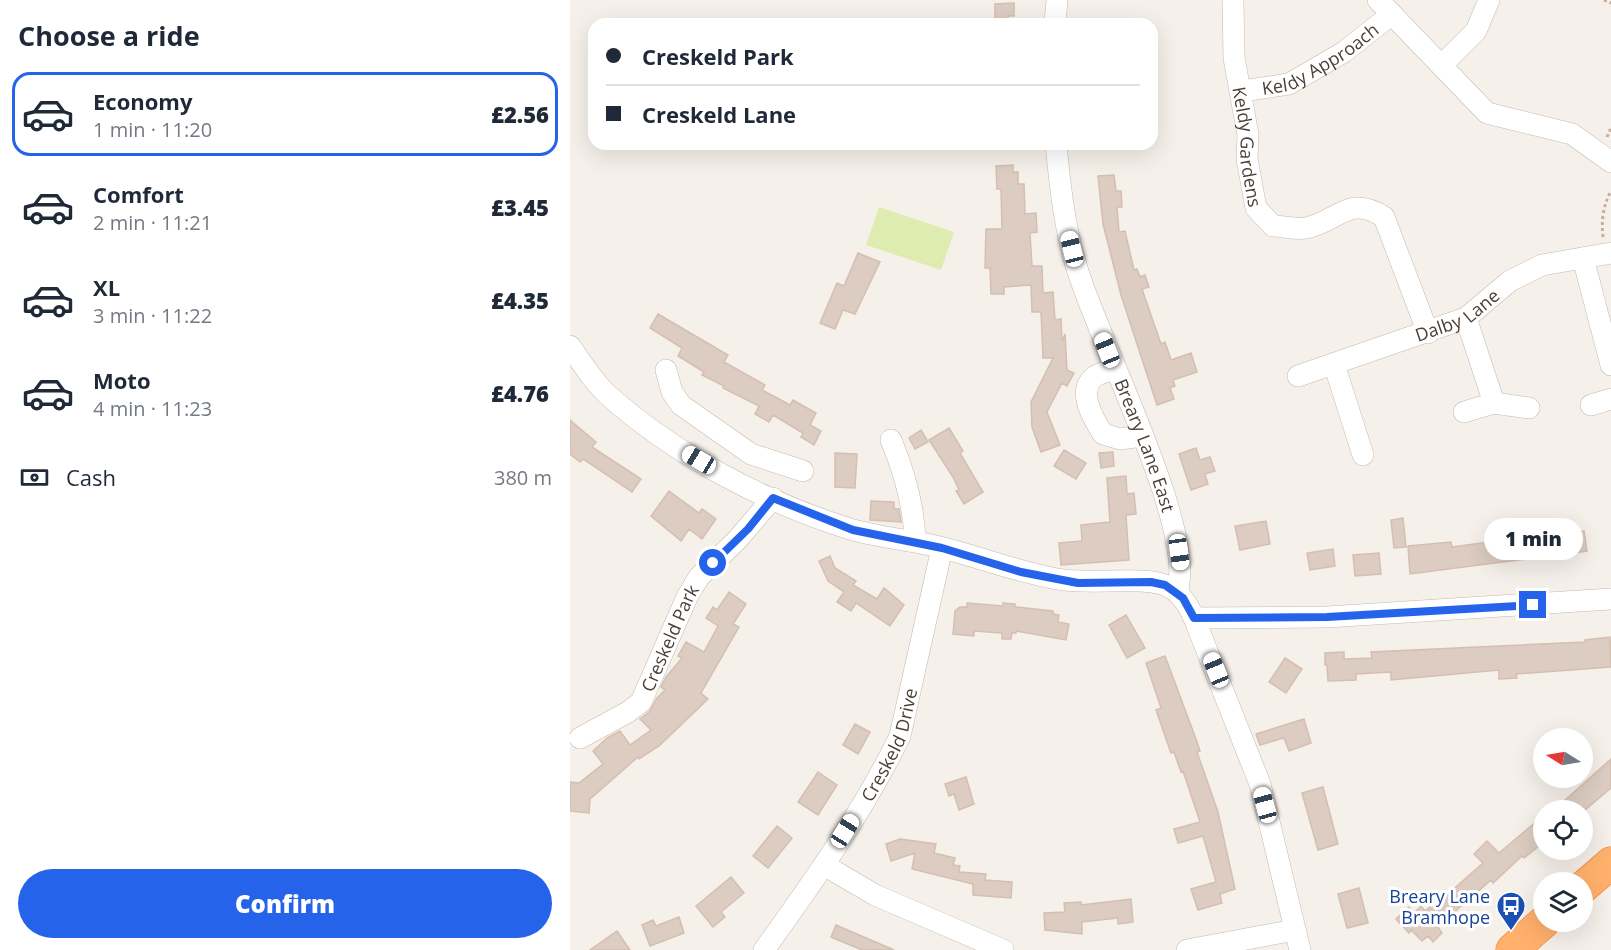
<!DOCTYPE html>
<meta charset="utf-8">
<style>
body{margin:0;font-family:"Open Sans",sans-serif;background:#f6f6f7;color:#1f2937;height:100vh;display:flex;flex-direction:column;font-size:22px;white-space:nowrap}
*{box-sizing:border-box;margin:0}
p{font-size:20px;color:#747a83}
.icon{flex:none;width:33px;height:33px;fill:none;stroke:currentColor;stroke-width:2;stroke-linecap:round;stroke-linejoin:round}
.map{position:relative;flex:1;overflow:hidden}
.drawer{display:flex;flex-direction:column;background:#fff;width:570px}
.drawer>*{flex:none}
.hud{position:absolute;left:18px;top:18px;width:570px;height:132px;border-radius:18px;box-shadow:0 6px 24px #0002;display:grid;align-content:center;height:132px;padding:0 18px;background:#fff}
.needle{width:39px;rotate:281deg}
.tools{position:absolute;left:963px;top:728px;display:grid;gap:12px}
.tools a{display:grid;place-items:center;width:60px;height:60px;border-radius:50%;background:#fff;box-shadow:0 6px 24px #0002;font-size:30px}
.end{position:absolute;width:27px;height:27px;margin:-14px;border:8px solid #2563eb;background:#fff;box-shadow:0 0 0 3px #fff}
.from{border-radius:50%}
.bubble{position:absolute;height:42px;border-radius:21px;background:#fff;box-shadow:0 6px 24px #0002;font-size:20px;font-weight:800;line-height:42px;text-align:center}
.car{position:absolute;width:18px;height:36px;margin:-18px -9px;border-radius:8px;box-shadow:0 0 4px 2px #0007;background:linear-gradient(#fff 24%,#345 0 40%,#fff 0 76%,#345 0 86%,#fff 0)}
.hud b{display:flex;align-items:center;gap:21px;height:57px;font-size:22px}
.hud b+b{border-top:2px solid #e0e1e3}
.hud i{width:15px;height:15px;background:#1f2937}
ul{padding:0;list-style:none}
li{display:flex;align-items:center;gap:18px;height:84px;margin:0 12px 9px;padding:0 6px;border:3px solid transparent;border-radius:18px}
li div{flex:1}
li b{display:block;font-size:22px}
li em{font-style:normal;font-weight:800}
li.current{border-color:#2563eb}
li>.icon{width:54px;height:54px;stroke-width:1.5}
h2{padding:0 18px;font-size:27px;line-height:72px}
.pay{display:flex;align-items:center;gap:15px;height:66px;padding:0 18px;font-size:22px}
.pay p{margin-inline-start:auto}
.action{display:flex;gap:12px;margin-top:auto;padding:12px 18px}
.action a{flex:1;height:69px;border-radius:36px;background:#2563eb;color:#fff;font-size:24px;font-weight:800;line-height:69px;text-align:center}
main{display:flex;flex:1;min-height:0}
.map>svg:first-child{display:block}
.green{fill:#deedaf}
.building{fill:#dcccc1;stroke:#d4bfb0;stroke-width:1.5}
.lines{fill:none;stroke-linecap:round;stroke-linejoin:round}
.minor-casing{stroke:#c6b8ae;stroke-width:22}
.highway-casing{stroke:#ec7f2e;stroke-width:33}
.path{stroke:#c6ae9b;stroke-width:3;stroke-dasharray:3 3;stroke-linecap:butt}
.minor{stroke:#fff;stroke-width:21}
.highway{stroke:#ffb06c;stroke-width:32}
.route{stroke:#2563eb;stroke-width:8}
.labels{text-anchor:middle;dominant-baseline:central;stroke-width:6;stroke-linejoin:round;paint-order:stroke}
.street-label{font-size:18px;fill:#4b3f37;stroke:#fff}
.transit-label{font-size:18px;fill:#164399;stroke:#fff;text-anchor:end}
</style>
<main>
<section class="drawer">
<h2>Choose a ride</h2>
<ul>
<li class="current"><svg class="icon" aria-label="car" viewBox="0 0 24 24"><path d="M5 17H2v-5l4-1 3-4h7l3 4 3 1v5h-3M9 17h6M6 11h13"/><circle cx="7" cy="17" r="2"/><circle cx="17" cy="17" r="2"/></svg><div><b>Economy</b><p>1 min · 11:20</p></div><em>£2.56</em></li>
<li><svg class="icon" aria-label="car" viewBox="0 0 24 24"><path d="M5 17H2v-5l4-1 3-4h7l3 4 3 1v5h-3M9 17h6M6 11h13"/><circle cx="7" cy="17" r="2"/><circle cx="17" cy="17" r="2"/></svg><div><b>Comfort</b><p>2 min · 11:21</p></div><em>£3.45</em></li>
<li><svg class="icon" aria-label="car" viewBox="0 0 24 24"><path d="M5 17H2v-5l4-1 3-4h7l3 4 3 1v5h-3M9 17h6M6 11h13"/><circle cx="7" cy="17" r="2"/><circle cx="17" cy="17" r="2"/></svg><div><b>XL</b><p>3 min · 11:22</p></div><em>£4.35</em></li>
<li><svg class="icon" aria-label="car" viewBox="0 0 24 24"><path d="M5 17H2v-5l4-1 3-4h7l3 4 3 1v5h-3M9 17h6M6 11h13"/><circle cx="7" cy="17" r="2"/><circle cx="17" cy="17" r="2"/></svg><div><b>Moto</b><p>4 min · 11:23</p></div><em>£4.76</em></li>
</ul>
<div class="pay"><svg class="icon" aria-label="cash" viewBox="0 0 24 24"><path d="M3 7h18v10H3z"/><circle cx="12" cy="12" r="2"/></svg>Cash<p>380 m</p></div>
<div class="action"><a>Confirm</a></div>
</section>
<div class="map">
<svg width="1041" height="950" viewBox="0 0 1041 950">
<rect width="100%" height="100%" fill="#f6f0ea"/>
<!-- green -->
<path class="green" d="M309,207L384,232L371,270L296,245Z"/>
<!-- building -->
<path class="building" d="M444,3V16H438V24H425V4Z
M443,165V172H448V184H454L455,214L466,213L467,232L460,233L462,266H472L473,293L483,292L485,320L491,319L492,341L495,334L497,370L504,373L497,386L492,383L477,412L490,445L471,452L462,427L461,402L483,358H473L471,312H462L461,285L434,287V294H421L420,268H415L416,229H432L431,189H427L426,166Z
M544,175L546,191H551L552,207H547L549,232L555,231L564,270L567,269L570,277L575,275L579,287L572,289L591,344L595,342L601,360L621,353L627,372L603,380L605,386L600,388L604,399L587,405L551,295L533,224L528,176Z
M288,253L310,262L285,314L273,310L265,329L250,323L267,283L274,286Z
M88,314L158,355L154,362L195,385L192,390L220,405L223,400L246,413L240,425L251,431L244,445L231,437L233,433L203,415L199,422L185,414L189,406L153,388L154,386L132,375L134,372L108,356L112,348L80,328Z
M0,420L26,442L22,447L71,479L62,492L13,459L10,462L0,454Z
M379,428L393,451L390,453L413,492L394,504L386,491L389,490L383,477L359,440Z
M351,430L358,442L345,449L339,438Z
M626,448L630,460L640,457L645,471L635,474L638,484L621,490L609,454Z
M494,450L516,463L506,479L484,466Z
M543,452L544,466L531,468L529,453Z
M265,453L287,454L285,488L265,487Z
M556,476L557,494L564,493L566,514L556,515L559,560L491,565L489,543L512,541L511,525L540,522L537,478Z
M99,491L129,513L132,509L146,519L132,539L119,529L111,541L81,516Z
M301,501L324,502V509H329L331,522L300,520Z
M833,518L836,547L824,548L821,520Z
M696,521L700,544L670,550L665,526Z
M962,529L963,538L1014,531L1017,551L840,574L838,546L881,542L882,547L934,540L951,537L950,530Z
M763,549L765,566L740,570L737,553Z
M809,553L811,574L785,576L783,555Z
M260,556L265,568L286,581L283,585L307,599L314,588L334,605L320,626L286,603L281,611L267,602L274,592L258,581L249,561Z
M159,592L176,604L163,624L169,627L131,693L138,699L89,746L69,759L68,757L20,799L19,813L0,811V782L9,783L33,764L23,751L37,738L50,731L60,745L81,730L70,719L79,712L87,698L95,690L91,687L96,677L112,658L108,656L116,642L134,652L148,626L136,618L143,607L147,610Z
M397,603L433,606V603L445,604V607L483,611V614L489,615L488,622L499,624L496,640L446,631V633H442L441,639H432V633L404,631V636L383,634L385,611L390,607H397Z
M556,615L575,648L557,658L539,625Z
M1040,637L1041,667L946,674L947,678L929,679V670L821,680V672L786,674V680L758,681L757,665H755V653L774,652V659L802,658L801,652L1015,642V640Z
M595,656L626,739L630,751L627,752L648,812L665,889L650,894L652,903L628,910L621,889L646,882L633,836L608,843L604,829L630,822L613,771L611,772L604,752L601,753L586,710L591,708L576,663Z
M715,658L732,669L716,693L699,682Z
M734,719L741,743L719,751L714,738L690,745L686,734Z
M285,724L300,732L288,754L273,745Z
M1041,759V788L1015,810H984Z
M248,772L267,785L248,815L228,802Z
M396,777L404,804L389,810L384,794L379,796L375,784Z
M753,787L768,844L748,850L732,793Z
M974,815V842L954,858L952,856L923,883L921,880L880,916L868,927L872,933L863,942L858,936L852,941L841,930L839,933L826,919L839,907L844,913L851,906L855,911L860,907L861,909L913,863L904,854L917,841L929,853Z
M207,826L222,838L198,868L183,856Z
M330,839L366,844L364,853L385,858L383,865L390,866L389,872L416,874L415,880L442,882L441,898L403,895V884L342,869L345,853L321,861L316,844Z
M161,877L174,893L151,912L155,917L143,927L126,906Z
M789,888L798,923L777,928L768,894Z
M561,899L563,922L548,924V918L512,922V934L475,930L474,913L495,912L494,903L511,902V905Z
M109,917L114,933L80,946L72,925L83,920L86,926Z
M266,925L324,950H292L261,937Z
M47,931L60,950H20Z"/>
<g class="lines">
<!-- minor casing -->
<g class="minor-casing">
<g id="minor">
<path id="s1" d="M663,0L664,58L678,135L677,159L686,208L703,226C713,226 726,230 736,228C769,221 779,194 814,217L858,333"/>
<path d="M808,0L917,113L1002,134L1041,162"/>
<path d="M485,24L487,0"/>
<path d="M872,65L906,31L919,0"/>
<path id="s2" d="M672,91L719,84L774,52L822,14"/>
<path id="s3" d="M486,144C490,185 494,225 506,265C526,337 628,530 607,592"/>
<path d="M1013,258L1041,365"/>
<path d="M0,346C12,363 24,383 39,396C107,456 194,502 280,529C310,538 343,540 373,548C412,558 448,572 487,579C518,585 572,576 595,585C610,591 618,604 624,618L690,784L730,950"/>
<path d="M764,364L793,455"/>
<path d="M545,369C539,371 528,373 523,378C507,393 524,420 533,434L550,439L572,436"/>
<path d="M96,370L102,392L111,405L181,454L233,471"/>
<path id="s4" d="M728,376L896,318L940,281L972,265L1041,253"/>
<path d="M924,403L959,408"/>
<path d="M1021,405L1041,399"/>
<path d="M894,412L924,403L896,318"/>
<path d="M321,440C334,471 344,508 345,541"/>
<path d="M624,618L757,617L1041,599"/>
<path id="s5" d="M10,738L58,712L71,702L117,597L129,577L167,540L203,498"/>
<path d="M254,865L305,895L433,950"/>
<path id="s6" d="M194,950C243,882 293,812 330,736L372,548"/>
<path d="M617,950L725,930"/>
</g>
</g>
<!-- highway casing -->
<g class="highway-casing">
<path id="highway" d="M1012,888L1041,863
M942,950L975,921"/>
</g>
<!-- path -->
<path class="path" d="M1034,0L1041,3
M1037,137L1041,128
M1033,237C1031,221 1033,206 1041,191"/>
<!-- minor -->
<use href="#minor" class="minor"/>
<!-- highway -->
<use href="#highway" class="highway"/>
</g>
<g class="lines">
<!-- route -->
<path class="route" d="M143,563L178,529L203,498L283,530L372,548L451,572L508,583L581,582L595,585L613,598L624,618L757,617L963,605"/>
</g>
<!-- icons -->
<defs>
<g id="bus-pin" transform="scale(1.5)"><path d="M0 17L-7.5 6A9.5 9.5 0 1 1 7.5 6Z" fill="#1a4fb4" stroke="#fff"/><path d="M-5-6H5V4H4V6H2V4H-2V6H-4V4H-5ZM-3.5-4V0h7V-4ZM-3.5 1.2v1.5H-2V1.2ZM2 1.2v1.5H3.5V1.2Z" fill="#fff"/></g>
</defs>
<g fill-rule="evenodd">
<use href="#bus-pin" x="941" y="906"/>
</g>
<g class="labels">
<!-- street labels -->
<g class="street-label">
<text stroke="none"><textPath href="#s2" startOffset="86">Keldy Approach</textPath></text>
<text stroke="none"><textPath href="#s1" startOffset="148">Keldy Gardens</textPath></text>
<text stroke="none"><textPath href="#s4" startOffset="171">Dalby Lane</textPath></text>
<text stroke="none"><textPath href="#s3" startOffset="316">Breary Lane East</textPath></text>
<text stroke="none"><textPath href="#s5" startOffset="141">Creskeld Park</textPath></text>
<text stroke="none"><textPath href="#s6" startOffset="242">Creskeld Drive</textPath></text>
</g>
<!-- transit labels -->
<g class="transit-label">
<text x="920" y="896">Breary Lane<tspan x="920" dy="21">Bramhope</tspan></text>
</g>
</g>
</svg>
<div class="tools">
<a><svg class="needle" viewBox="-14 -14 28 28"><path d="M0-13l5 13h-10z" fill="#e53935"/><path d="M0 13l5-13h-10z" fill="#747a83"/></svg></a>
<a><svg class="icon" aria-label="locate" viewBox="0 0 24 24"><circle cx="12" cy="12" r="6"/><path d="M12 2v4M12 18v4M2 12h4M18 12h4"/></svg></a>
<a><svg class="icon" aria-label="layers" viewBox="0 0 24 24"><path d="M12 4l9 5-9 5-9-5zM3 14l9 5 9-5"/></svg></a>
</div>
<i class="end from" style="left:143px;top:563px"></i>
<i class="end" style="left:963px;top:605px"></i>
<div class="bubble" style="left:914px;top:518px;width:99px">1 min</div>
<i class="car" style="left:502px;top:249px;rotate:346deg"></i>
<i class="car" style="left:537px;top:350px;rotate:338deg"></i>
<i class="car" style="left:129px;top:460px;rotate:301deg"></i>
<i class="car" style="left:609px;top:552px;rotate:172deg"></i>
<i class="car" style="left:646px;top:670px;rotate:338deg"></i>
<i class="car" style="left:695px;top:805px;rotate:345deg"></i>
<i class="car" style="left:275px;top:831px;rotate:32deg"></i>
<div class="hud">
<b><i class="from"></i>Creskeld Park</b>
<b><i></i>Creskeld Lane</b>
</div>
</div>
</main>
